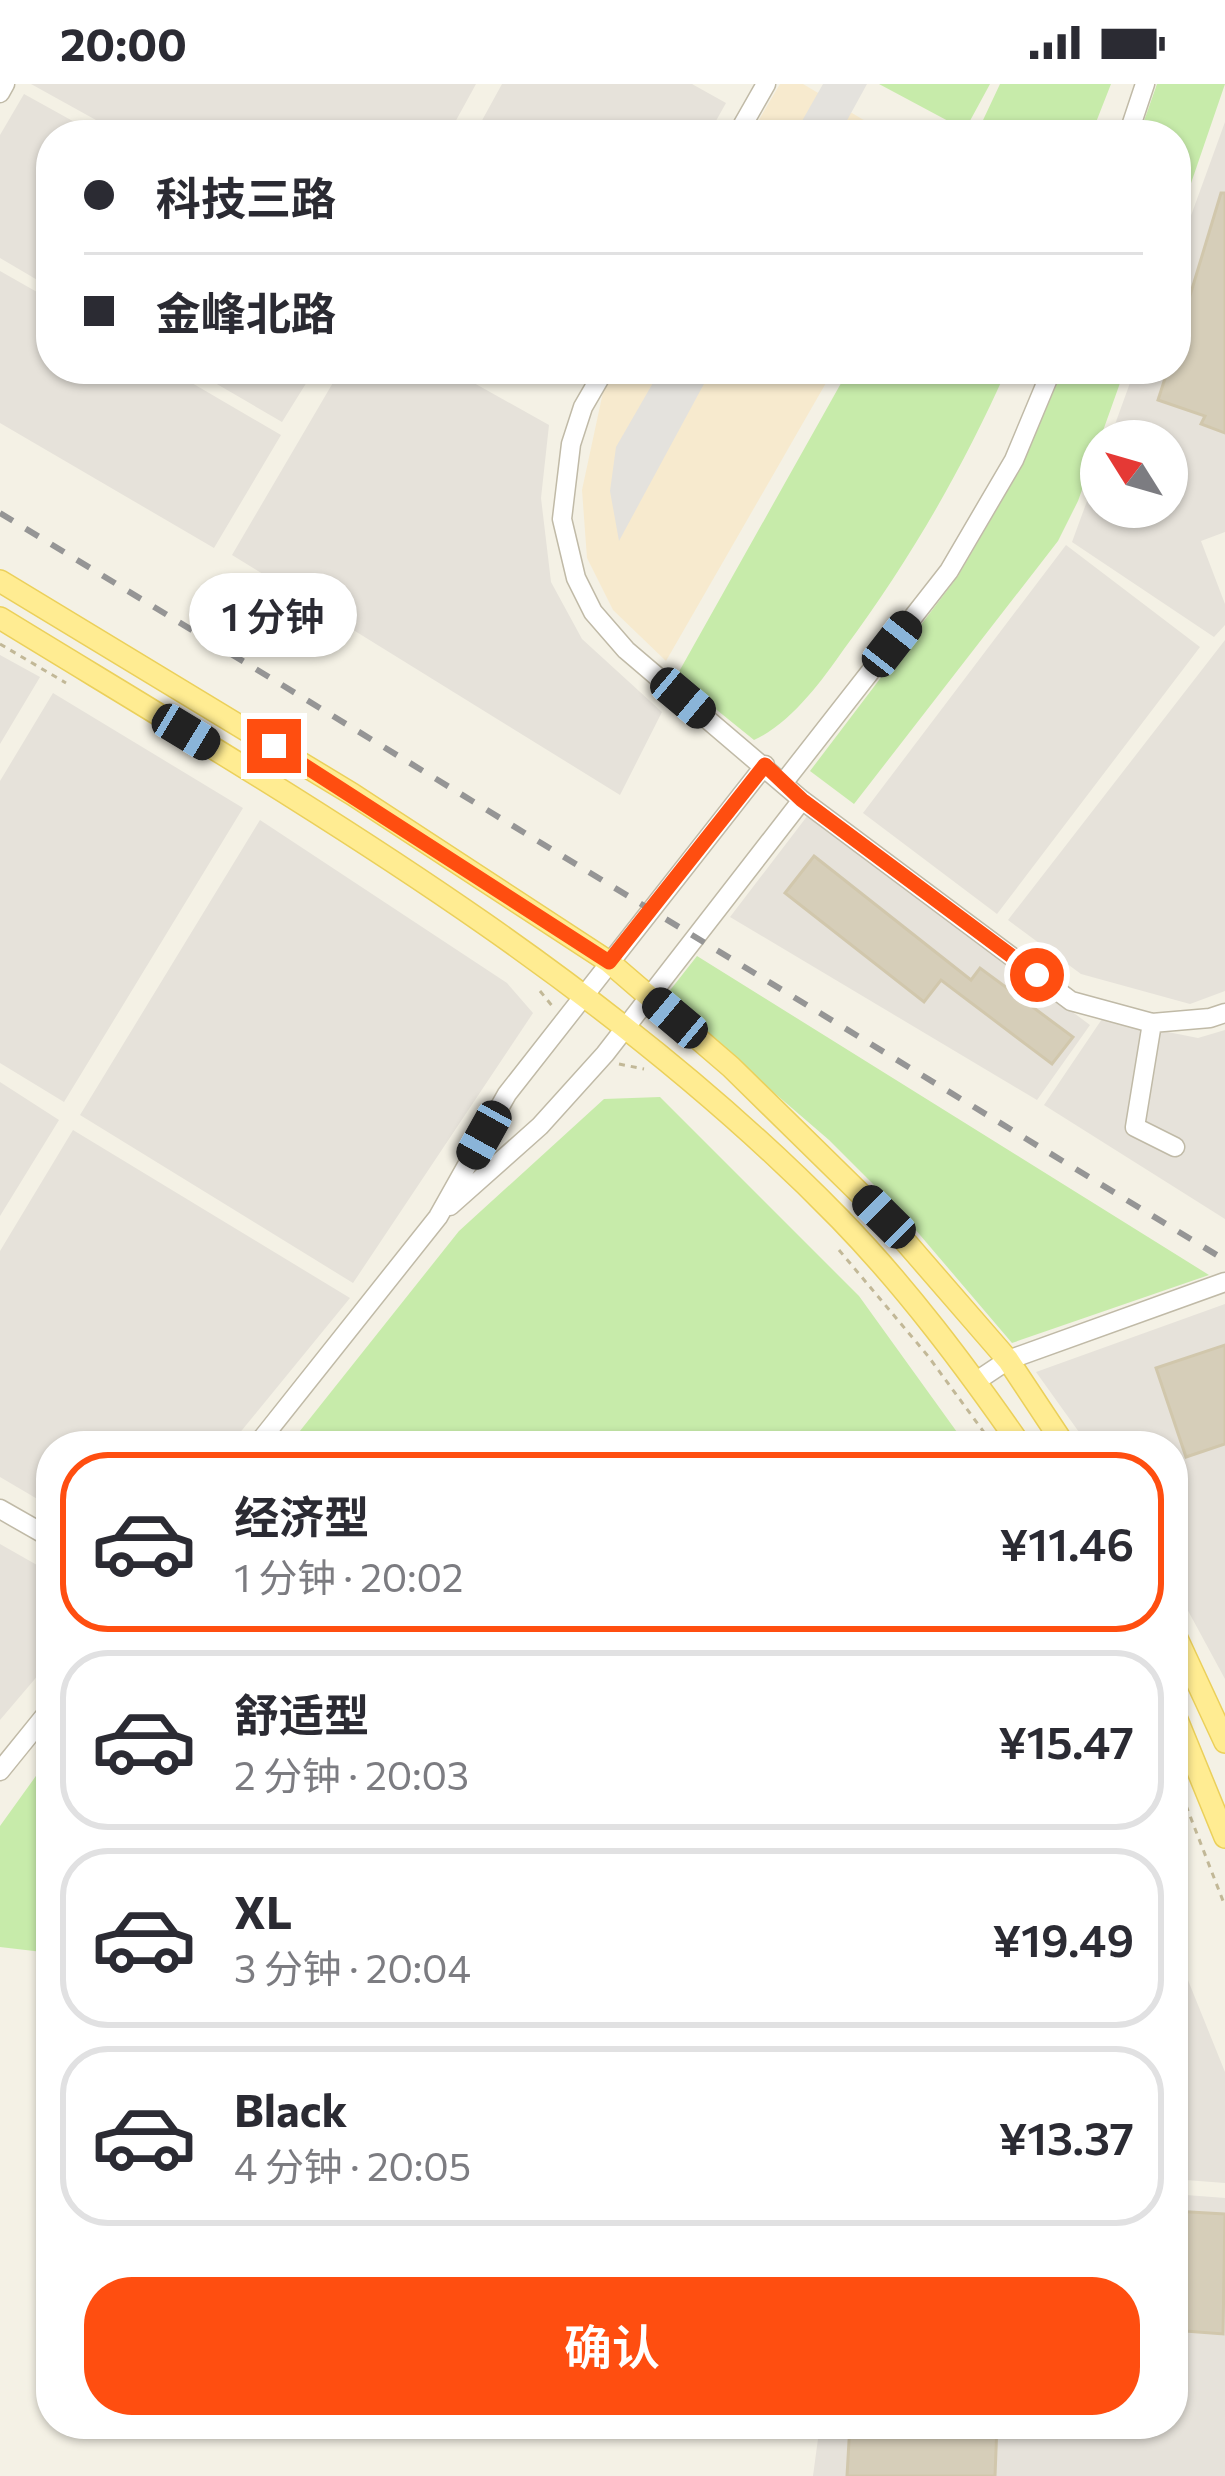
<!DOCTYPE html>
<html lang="zh">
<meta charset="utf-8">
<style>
body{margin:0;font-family:Commissioner,"Noto Sans SC",sans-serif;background:#f7f7f7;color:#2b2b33;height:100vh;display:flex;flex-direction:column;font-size:45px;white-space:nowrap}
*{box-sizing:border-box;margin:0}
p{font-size:39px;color:#7c7c81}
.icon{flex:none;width:66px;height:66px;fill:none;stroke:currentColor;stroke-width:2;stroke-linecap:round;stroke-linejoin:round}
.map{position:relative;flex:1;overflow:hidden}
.side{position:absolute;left:36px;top:1347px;width:1152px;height:1008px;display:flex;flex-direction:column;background:#fff;border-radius:48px;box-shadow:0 3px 9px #0004}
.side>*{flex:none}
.banner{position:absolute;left:36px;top:36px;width:1155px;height:264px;border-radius:48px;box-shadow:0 3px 9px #0004;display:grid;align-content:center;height:264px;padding:0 48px;background:#fff}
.needle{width:78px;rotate:307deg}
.fabs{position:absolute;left:1080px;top:336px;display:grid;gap:24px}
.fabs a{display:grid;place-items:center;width:108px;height:108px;border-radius:50%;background:#fff;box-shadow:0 3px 9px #0004;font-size:60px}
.end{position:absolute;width:54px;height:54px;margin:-27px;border:15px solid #ff4e10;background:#fff;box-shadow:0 0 0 6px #fff}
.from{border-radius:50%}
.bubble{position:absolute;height:84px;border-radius:42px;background:#fff;box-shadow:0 3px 9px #0004;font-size:39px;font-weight:600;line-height:84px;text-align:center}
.car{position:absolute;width:36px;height:72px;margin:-36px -18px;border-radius:15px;box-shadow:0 0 9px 3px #0007;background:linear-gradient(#222 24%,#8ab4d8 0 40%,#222 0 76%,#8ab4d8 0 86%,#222 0)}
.banner b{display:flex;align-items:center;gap:42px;height:114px;font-size:45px}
.banner b+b{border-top:3px solid #e1e1e2}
.banner i{width:30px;height:30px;background:#2b2b33}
ul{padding:21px 0 0;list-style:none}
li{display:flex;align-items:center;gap:36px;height:180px;margin:0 24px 18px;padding:0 24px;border:6px solid #e1e1e2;border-radius:48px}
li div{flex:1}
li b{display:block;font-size:45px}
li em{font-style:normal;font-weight:600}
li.selected{border-color:#ff4e10}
li>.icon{width:108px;height:108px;stroke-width:1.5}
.cta{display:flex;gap:24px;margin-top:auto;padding:24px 48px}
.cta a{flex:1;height:138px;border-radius:48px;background:#ff4e10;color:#fff;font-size:48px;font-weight:600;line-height:138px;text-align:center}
.status{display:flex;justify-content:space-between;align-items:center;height:84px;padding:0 60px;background:#fff;direction:ltr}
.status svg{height:33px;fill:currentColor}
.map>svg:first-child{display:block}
.commercial{fill:#f7eace}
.industrial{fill:#e6e2da}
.green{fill:#c7ebaa}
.parking{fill:#e4e2dd}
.building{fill:#d6ceb9;stroke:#d1c7ac;stroke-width:3}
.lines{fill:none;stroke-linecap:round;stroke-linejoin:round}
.minor-casing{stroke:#c0baa7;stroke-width:21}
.major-casing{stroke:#ebd05b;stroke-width:24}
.path{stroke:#c2b897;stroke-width:3;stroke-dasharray:6 6;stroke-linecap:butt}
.minor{stroke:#fff;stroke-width:18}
.major{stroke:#ffec92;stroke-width:21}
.rail{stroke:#959595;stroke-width:6;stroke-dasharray:15 15;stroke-linecap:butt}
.route{stroke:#ff4e10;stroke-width:15}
</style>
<div class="status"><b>20:00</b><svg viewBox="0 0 49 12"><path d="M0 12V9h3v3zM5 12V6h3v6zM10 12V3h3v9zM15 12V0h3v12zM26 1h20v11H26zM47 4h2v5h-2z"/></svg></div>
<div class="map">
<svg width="1225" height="2392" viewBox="0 0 1225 2392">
<rect width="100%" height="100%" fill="#f4f1e5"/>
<!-- commercial -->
<path class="commercial" d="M780,0H803L889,51H750Z
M616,285H834L666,577L613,526L587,474L582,406L603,308Z"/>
<!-- industrial -->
<path class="industrial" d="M31,0H476L448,51H123Z
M502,0H692L726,19L708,51H474Z
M24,10L98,51H51V204L0,174V51Z
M1225,38V448L1201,457L1225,520V541L1214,553L1072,458L1101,379V423H1167V357H1109L1135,285H1176V173Z
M0,187L51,216V285H168L281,351L214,464L0,339Z
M191,285H315L282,338Z
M341,285H449L549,341L541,414L551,498L582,555L662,628L620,711L232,471Z
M1066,461L1200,563L997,830L863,729Z
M1225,556V907L1190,920L1081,890L1008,836Z
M0,571L40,593L0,660Z
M53,609L243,724L64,1018L0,979V697Z
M808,731L1090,941L1037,1016L730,833Z
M260,736L507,899L533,929L353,1199L80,1031Z
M1102,935L1198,954L1225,946V1135L1044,1021Z
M0,998L59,1036L0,1132Z
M73,1046L350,1214L229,1362H51V1423L0,1393V1167Z
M1225,1220V1595L1173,1499V1362H1089L1036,1288Z
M0,1460L51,1489V1576L0,1636Z
M1173,1859L1225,1988V2099L1173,2095Z
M1173,2110L1225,2114V2392H813L820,2340H1173Z"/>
<!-- green -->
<path class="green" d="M879,0H990L965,46Z
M1000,0H1111L1091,51H976Z
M1157,0H1225L1176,143V51H1139Z
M849,285H1007C962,386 910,476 844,565C821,598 791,639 754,656L676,593Z
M1063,285H1125L1078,417L1058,457L854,720L810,687L958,492L1022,382Z
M697,872L1209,1191L1012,1259L897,1124L829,1056L664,914Z
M660,1013L859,1212L967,1362H288L459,1147L604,1015Z
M51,1671V1869L0,1863V1742Z"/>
<!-- parking -->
<path class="parking" d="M823,0H867L839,51H794Z
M661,285H712L619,457L610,407L616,363Z"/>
<!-- building -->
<path class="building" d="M1221,109H1225V349L1201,340L1205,332L1158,316L1168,285H1176V258Z
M814,772L971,896L980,884L1073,953L1052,980L941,896L924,918L785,809Z
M1225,1261V1360L1186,1373L1156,1284Z
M1173,2127L1225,2130L1223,2250L1173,2246Z
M850,2340H997L995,2392H847Z"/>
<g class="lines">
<!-- minor casing -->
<g class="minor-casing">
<path id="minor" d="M0,9L5,0
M737,51L766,0
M1128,51L1145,0
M605,285L583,323L571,360L562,435L576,494L593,528L626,566L802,716L1071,917L1152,939L1210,934L1225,929
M784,698L949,487L1014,376L1052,285
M1152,939L1135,1043L1175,1063
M450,1122L540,1042L605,970L802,716
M975,1298L1008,1276L1225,1198
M256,1362L438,1133L507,1010L765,681
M0,1425L51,1454
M0,1687L51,1624"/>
</g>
<!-- major casing -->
<g class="major-casing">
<path id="major" d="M0,497L352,710L609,878L731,983L884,1133L1008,1276L1065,1362
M0,534C294,714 597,886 840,1135C907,1204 966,1283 1021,1362
M1173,1546L1225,1658
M1173,1626L1225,1753"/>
</g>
<!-- path -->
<path class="path" d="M0,560L66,599
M540,907L553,923
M619,980L644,985
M839,1166L928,1272L994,1362
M1173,1688L1225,1822"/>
<!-- minor -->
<use href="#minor" class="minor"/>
<!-- major -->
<use href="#major" class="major"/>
<!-- rail -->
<path class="rail" d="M0,429L1225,1176"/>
</g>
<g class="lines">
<!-- route -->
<path class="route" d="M274,662L609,878L765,681L802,716L1037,891"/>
</g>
</svg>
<div class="fabs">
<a><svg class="needle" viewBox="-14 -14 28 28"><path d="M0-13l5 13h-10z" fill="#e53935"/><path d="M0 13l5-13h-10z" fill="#7c7c81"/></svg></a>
</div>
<i class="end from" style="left:1037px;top:891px"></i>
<i class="end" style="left:274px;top:662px"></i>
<div class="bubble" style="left:189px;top:489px;width:168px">1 分钟</div>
<i class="car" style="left:892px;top:560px;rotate:38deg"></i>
<i class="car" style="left:683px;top:614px;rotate:130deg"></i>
<i class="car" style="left:186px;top:648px;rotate:121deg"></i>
<i class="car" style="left:675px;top:934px;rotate:310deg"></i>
<i class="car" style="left:484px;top:1051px;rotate:209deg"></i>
<i class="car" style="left:884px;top:1133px;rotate:315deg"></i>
<div class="banner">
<b><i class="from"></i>科技三路</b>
<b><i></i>金峰北路</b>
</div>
<section class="side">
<ul>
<li class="selected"><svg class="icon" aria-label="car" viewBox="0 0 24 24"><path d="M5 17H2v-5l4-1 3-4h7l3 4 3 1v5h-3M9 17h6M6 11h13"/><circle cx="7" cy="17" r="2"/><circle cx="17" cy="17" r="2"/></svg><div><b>经济型</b><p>1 分钟 · 20:02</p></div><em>¥11.46</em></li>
<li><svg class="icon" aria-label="car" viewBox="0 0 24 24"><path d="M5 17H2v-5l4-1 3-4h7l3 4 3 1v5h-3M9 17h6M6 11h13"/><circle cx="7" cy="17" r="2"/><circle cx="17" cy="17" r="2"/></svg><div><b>舒适型</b><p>2 分钟 · 20:03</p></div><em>¥15.47</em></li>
<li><svg class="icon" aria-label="car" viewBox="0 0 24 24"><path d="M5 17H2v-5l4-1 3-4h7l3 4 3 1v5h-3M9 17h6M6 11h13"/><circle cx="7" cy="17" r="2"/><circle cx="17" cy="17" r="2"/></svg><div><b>XL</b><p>3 分钟 · 20:04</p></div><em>¥19.49</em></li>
<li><svg class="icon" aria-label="car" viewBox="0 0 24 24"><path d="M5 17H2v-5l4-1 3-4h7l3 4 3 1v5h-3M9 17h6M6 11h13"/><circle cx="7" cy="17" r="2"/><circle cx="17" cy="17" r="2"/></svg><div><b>Black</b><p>4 分钟 · 20:05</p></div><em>¥13.37</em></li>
</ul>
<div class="cta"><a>确认</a></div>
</section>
</div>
